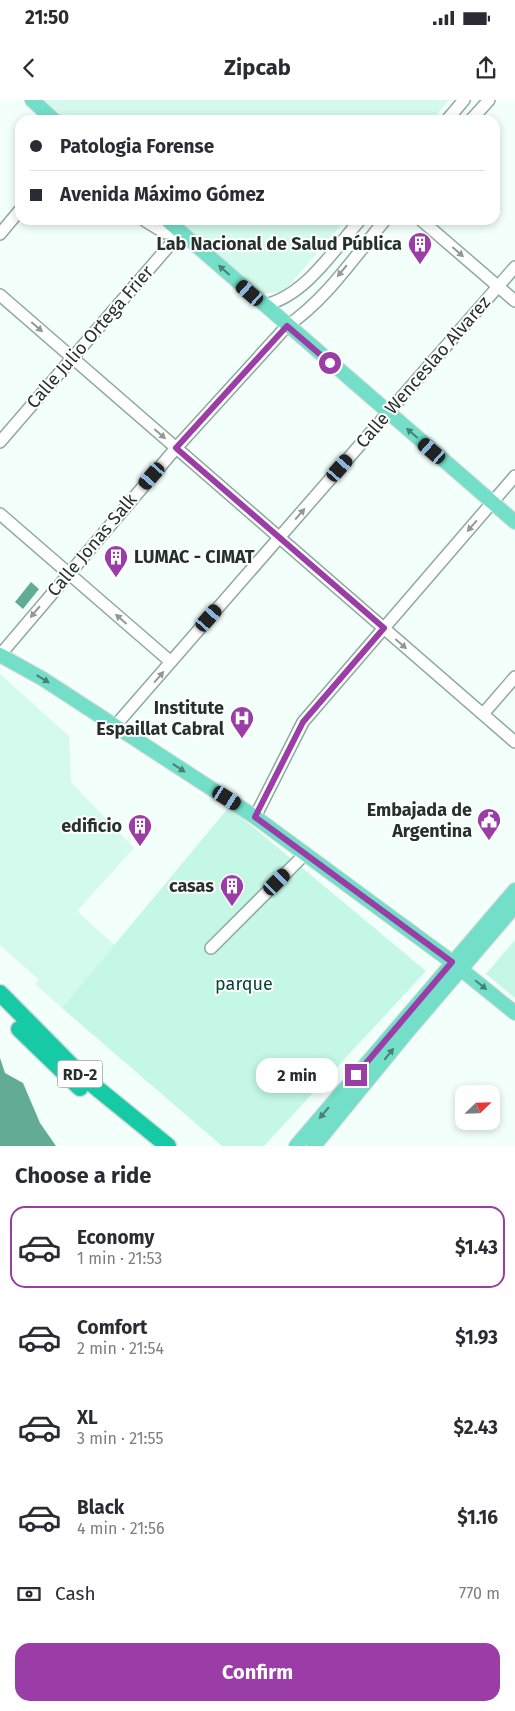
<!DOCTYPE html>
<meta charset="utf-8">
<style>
body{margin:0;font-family:"Fira Sans",sans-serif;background:#f2f2f3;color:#2b2b33;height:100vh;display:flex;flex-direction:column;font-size:19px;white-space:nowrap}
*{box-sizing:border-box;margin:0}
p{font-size:16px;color:#7c7c81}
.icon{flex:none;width:28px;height:28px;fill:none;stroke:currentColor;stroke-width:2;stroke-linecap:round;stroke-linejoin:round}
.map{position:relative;height:1046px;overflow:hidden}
.side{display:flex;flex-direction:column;background:#fff;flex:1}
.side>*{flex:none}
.banner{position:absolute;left:15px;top:15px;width:485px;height:110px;border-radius:15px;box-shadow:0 2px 8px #0003;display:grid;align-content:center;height:110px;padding:0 15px;background:#fff}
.needle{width:32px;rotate:67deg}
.controls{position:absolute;left:455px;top:985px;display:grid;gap:10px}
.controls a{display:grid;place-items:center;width:45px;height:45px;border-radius:10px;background:#fff;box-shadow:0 2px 8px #0003;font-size:25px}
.end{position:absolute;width:22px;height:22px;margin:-11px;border:6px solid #9a3da7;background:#fff;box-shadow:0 0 0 2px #fff}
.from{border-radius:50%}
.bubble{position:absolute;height:35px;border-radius:15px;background:#fff;box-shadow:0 2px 8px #0003;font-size:16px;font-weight:700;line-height:35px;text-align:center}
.car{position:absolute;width:15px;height:30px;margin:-15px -8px;border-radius:6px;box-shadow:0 0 4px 1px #0007;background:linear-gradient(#222 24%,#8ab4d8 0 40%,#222 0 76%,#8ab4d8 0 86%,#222 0)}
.banner b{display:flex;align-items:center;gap:18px;height:48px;font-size:19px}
.banner b+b{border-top:1px solid #e1e1e2}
.banner i{width:12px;height:12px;background:#2b2b33}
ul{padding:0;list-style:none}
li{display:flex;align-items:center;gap:15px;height:82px;margin:0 10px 8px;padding:0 5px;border:2px solid transparent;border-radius:15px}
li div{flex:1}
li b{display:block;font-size:19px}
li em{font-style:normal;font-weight:700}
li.active{border-color:#9a3da7}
li>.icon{width:45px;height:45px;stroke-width:1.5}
h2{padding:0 15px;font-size:22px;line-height:60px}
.pay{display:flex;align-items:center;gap:12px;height:55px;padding:0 15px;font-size:19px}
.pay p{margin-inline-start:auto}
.cta{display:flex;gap:10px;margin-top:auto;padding:10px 15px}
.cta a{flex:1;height:58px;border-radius:15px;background:#9a3da7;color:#fff;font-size:20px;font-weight:700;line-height:58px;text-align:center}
.status{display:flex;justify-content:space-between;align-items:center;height:35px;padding:0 25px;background:#fff;direction:ltr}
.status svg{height:14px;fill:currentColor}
header{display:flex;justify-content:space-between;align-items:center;height:65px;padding:0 15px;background:#fff;font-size:22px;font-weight:700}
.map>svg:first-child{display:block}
.built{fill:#d4faed}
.green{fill:#c4f7e6}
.water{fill:#62ac96}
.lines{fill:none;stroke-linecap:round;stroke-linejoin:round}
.minor-casing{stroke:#8ea9a0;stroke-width:14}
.major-casing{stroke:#d8dad9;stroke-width:16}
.highway-casing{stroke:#d8dad9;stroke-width:19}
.minor{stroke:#fff;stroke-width:11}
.major{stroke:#73dfc9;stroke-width:14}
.highway{stroke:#16caa5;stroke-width:16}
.oneway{fill:#929896}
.oneway2{fill:#497f74}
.route{stroke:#9a3da7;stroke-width:6}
.labels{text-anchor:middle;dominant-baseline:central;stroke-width:4;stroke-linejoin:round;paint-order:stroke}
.shield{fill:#fff;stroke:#676f6d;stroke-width:1}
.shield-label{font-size:16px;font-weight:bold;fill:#26312e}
.poi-label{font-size:18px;font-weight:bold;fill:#26312e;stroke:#fff;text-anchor:end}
.street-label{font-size:18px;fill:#26312e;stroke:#fff}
.park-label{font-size:18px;fill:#004536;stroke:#fff}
</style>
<div class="status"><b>21:50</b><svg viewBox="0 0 49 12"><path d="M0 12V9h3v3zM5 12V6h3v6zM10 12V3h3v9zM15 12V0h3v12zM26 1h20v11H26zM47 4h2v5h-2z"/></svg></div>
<header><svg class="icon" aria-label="back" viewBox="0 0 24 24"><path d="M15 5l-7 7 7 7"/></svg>Zipcab<svg class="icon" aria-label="share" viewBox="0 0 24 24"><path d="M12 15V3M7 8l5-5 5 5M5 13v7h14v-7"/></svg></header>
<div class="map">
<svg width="515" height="1046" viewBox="0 0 515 1046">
<rect width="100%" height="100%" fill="#f3fffb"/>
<!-- built -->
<path class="built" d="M38,0H449L432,20H60Z
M178,120H346L284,191L263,194Z
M0,574L69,636L71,682L134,748L77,811L117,847L62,908L35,884L39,880L0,845Z"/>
<!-- green -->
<path class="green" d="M229,707L426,871L264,1046H222L62,908Z
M515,840V898L486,874Z"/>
<!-- water -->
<path class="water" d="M31,482L39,489L23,509L15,502Z
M0,958L5,973L23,983L40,1023L56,1046H0Z"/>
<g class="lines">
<!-- minor casing -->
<g class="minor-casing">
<path id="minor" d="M447,20L464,0
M471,20L489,0
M144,120L165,133L178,130
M421,120L515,201
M0,134L20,110
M0,195L515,642
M264,205C304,197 334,150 360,120
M0,342L181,132
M0,414L171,562
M0,555L176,348L287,226C326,200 355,156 385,120
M483,614L515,577
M115,626L515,167
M255,717L303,622L515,376
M211,848L305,754"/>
</g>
<!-- major casing -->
<g class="major-casing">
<path id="major" d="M32,0L54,20
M167,120L515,422
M0,555L43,579L255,717L452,862L515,913
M296,1046L515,790
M314,1046L408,931L515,806"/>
</g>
<!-- highway casing -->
<g class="highway-casing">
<path id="highway" d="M0,893L82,976L168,1046
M19,929L80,988"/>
</g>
<!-- minor -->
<use href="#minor" class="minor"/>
<!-- major -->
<use href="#major" class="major"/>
<!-- highway -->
<use href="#highway" class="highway"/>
</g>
<!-- one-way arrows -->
<defs><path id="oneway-solid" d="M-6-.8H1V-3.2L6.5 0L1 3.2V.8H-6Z" transform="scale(1.25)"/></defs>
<g class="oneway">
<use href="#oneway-solid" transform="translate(458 152) rotate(41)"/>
<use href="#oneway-solid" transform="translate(342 171) rotate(130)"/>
<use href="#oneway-solid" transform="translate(37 227) rotate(41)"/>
<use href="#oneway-solid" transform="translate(160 334) rotate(41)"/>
<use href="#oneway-solid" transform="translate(300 414) rotate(-49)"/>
<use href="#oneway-solid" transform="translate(472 426) rotate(131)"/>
<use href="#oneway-solid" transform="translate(35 512) rotate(130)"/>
<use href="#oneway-solid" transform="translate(121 519) rotate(-139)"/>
<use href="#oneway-solid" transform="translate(401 544) rotate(41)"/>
<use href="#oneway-solid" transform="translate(159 577) rotate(-49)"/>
</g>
<g class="oneway2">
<use href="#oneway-solid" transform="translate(224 170) rotate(-139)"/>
<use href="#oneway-solid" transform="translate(412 333) rotate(-139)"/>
<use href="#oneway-solid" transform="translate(43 579) rotate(31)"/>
<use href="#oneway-solid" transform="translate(179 668) rotate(33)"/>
<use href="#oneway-solid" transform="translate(481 885) rotate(39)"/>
<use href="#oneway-solid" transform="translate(389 954) rotate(-51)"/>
<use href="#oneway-solid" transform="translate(324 1013) rotate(130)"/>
</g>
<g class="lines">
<!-- route -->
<path class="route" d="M330,263L287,226L176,348L384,528L303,622L255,717L452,862L356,975"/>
</g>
<!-- icons -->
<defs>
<g id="building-pin" transform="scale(1.25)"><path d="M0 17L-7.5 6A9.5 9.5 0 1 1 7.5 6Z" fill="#9a3da7" stroke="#fff"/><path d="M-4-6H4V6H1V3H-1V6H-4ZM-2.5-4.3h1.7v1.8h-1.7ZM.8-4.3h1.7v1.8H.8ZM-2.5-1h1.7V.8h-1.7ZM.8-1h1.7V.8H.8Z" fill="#fff"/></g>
<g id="hospital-pin" transform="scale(1.25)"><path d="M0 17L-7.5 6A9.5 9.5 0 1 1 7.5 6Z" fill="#9a3da7" stroke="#fff"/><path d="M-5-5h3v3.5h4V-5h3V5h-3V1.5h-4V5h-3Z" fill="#fff"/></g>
<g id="civic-pin" transform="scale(1.25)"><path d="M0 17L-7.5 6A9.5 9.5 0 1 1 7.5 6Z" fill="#9a3da7" stroke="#fff"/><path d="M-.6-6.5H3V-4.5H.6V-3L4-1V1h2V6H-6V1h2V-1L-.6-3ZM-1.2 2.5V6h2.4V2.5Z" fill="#fff"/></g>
</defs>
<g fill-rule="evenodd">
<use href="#building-pin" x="420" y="144"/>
<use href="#building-pin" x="116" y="457"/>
<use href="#hospital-pin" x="242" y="618"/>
<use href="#civic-pin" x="489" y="720"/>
<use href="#building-pin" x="140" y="726"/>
<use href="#building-pin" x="232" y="786"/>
</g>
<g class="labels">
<!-- shield labels -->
<rect class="shield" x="57.5" y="960.5" width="45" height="27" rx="4"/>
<g class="shield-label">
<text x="80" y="974">RD-2</text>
</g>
<!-- poi labels -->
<g class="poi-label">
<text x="402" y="144">Lab Nacional de Salud Pública</text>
<text x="134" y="457" text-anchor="start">LUMAC - CIMAT</text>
<text x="224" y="608">Institute<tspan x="224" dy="21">Espaillat Cabral</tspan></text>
<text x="472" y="710">Embajada de<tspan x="472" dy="21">Argentina</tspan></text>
<text x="122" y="726">edificio</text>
<text x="214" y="786">casas</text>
</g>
<!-- street labels -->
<g class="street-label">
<text transform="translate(90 237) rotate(-49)">Calle Julio Ortega Frier</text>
<text transform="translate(423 272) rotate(-49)">Calle Wenceslao Alvarez</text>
<text transform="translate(92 445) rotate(-50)">Calle Jonas Salk</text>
</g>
<!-- park labels -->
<g class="park-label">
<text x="244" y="884">parque</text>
</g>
</g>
</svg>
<div class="controls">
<a><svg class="needle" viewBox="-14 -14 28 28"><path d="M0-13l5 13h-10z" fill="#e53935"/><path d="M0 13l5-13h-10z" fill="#7c7c81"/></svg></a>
</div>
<i class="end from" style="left:330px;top:263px"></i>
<i class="end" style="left:356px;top:975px"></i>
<div class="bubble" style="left:256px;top:958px;width:82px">2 min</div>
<i class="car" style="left:250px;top:193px;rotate:311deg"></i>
<i class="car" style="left:432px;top:351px;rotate:311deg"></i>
<i class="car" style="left:340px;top:368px;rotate:41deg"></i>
<i class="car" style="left:152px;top:376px;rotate:221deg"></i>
<i class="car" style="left:209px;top:518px;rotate:41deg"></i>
<i class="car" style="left:227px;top:698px;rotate:122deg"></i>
<i class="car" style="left:277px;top:782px;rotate:45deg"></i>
<div class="banner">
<b><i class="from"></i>Patologia Forense</b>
<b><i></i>Avenida Máximo Gómez</b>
</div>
</div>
<section class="side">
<h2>Choose a ride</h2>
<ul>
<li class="active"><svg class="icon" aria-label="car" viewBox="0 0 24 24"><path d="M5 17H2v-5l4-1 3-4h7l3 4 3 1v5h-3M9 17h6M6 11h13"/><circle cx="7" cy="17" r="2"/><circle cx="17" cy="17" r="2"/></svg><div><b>Economy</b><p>1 min · 21:53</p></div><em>$1.43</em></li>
<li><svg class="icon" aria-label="car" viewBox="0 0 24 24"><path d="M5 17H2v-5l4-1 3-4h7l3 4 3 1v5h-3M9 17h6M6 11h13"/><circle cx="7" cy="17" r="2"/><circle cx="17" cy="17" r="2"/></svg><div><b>Comfort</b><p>2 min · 21:54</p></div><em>$1.93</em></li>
<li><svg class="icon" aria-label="car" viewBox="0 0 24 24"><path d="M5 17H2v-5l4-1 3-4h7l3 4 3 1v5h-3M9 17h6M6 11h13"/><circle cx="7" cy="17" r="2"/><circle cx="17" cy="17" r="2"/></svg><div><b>XL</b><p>3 min · 21:55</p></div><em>$2.43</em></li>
<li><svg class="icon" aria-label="car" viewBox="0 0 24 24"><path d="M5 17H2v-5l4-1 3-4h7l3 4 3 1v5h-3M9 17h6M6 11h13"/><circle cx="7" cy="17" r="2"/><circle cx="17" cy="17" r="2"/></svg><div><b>Black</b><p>4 min · 21:56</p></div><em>$1.16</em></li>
</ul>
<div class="pay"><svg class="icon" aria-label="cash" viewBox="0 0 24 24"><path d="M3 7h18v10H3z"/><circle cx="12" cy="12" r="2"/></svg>Cash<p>770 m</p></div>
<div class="cta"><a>Confirm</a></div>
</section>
